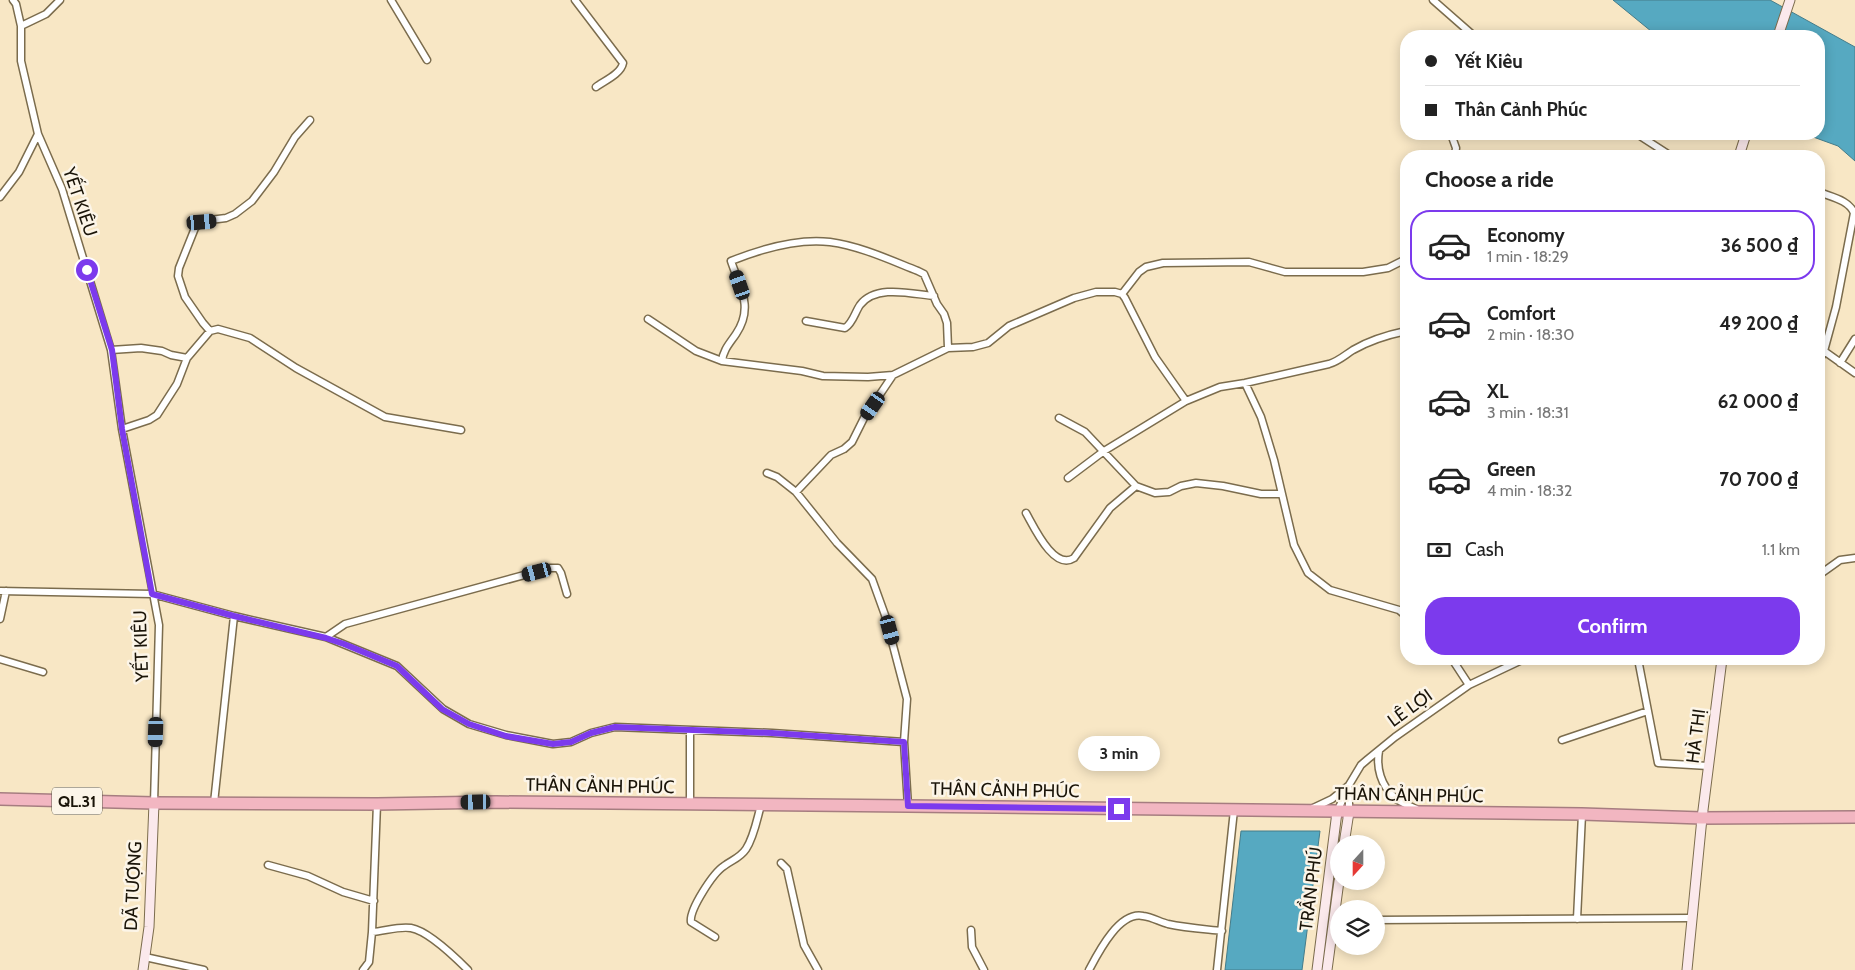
<!DOCTYPE html>
<meta charset="utf-8">
<style>
body{margin:0;font-family:Cabin,sans-serif;background:#f2f2f2;color:#222;height:100vh;display:flex;flex-direction:column;font-size:19px;white-space:nowrap}
*{box-sizing:border-box;margin:0}
p{font-size:16px;color:#767676}
.icon{flex:none;width:28px;height:28px;fill:none;stroke:currentColor;stroke-width:2;stroke-linecap:round;stroke-linejoin:round}
.map{position:relative;flex:1;overflow:hidden}
.details{position:absolute;left:1400px;top:150px;width:425px;height:515px;display:flex;flex-direction:column;background:#fff;border-radius:20px;box-shadow:0 2px 12px #0003}
.details>*{flex:none}
.hud{position:absolute;left:1400px;top:30px;width:425px;height:110px;border-radius:20px;box-shadow:0 2px 12px #0003;display:grid;align-content:center;height:110px;padding:0 25px;background:#fff}
.needle{width:32px;rotate:201deg}
.controls{position:absolute;left:1330px;top:835px;display:grid;gap:10px}
.controls a{display:grid;place-items:center;width:55px;height:55px;border-radius:50%;background:#fff;box-shadow:0 2px 12px #0003;font-size:25px}
.end{position:absolute;width:22px;height:22px;margin:-11px;border:6px solid #7c3aed;background:#fff;box-shadow:0 0 0 2px #fff}
.from{border-radius:50%}
.bubble{position:absolute;height:35px;border-radius:18px;background:#fff;box-shadow:0 2px 12px #0003;font-size:16px;font-weight:700;line-height:35px;text-align:center}
.car{position:absolute;width:15px;height:30px;margin:-15px -8px;border-radius:6px;box-shadow:0 0 4px 1px #0007;background:linear-gradient(#222 24%,#8ab4d8 0 40%,#222 0 76%,#8ab4d8 0 86%,#222 0)}
.hud b{display:flex;align-items:center;gap:18px;height:48px;font-size:19px}
.hud b+b{border-top:1px solid #e0e0e0}
.hud i{width:12px;height:12px;background:#222}
ul{padding:0;list-style:none}
li{display:flex;align-items:center;gap:15px;height:70px;margin:0 10px 8px;padding:0 15px;border:2px solid transparent;border-radius:20px}
li div{flex:1}
li b{display:block;font-size:19px}
li em{font-style:normal;font-weight:700}
li.selected{border-color:#7c3aed}
li>.icon{width:45px;height:45px;stroke-width:1.5}
h2{padding:0 25px;font-size:22px;line-height:60px}
.pay{display:flex;align-items:center;gap:12px;height:55px;padding:0 25px;font-size:19px}
.pay p{margin-inline-start:auto}
.action{display:flex;gap:10px;margin-top:auto;padding:10px 25px}
.action a{flex:1;height:58px;border-radius:20px;background:#7c3aed;color:#fff;font-size:20px;font-weight:700;line-height:58px;text-align:center}
.map>svg:first-child{display:block}
.water{fill:#56a9c1;stroke:#447c8a}
.lines{fill:none;stroke-linecap:round;stroke-linejoin:round}
.street-casing{stroke:#7b6c4d;stroke-width:9}
.secondary-casing{stroke:#7b6c4d;stroke-width:11}
.highway-casing{stroke:#a67d80;stroke-width:14}
.street{stroke:#fff;stroke-width:6}
.secondary{stroke:#fbe9ec;stroke-width:9}
.highway{stroke:#f2b6c1;stroke-width:11}
.route{stroke:#7c3aed;stroke-width:6}
.labels{text-anchor:middle;dominant-baseline:central;stroke-width:5;stroke-linejoin:round;paint-order:stroke}
.shield{fill:#fcf5e8;stroke:#5e584b;stroke-width:1}
.shield-label{font-size:16px;font-weight:bold;fill:#1a1408}
.street-label{font-size:18px;fill:#1a1408;stroke:#fcf5e8}
</style>
<div class="map">
<svg width="1855" height="970" viewBox="0 0 1855 970">
<rect width="100%" height="100%" fill="#f8e7c5"/>
<!-- water -->
<path class="water" d="M1613,0H1770L1855,47V161L1838,146L1805,134H1819V36H1657Z
M1241,831H1320L1302,970H1225Z"/>
<g class="lines">
<!-- street casing -->
<g class="street-casing">
<path id="street" d="M13,0L16,4L21,26V61L38,134L62,189L111,350L122,429L159,625L154,803
M391,0L427,60
M575,0L623,63C621,74 604,81 596,87
M1433,0L1474,36
M21,26L46,14L60,0
M1451,134L1456,148L1455,156
M1637,134L1671,156
M1819,192C1831,197 1849,200 1854,213L1836,307L1824,351L1819,361
M0,197L19,172L38,134
M1122,294L1139,272L1146,267L1163,263L1249,262L1285,272H1363L1388,268L1406,259
M648,319L696,351L722,361L802,371L823,376L868,377L893,375L948,348L973,347L988,343L1009,326L1074,298L1096,292H1115L1122,294L1125,298L1155,357L1186,401
M806,321L845,328C853,323 855,312 860,305C876,284 912,294 934,296
M210,331L203,323L185,297L178,276L179,268L195,228L202,221L226,218L235,214L252,201L274,172L295,137L310,120
M111,350L141,348L162,351L171,355L187,358
M1824,351L1855,373
M722,361C723,350 730,343 736,334C754,307 740,288 731,261C761,249 797,238 830,242C860,246 890,260 918,271L924,274L937,304L944,314L947,323L948,348
M1840,363L1855,339
M1245,383L1261,417L1274,460L1294,545L1308,573L1330,590L1399,610L1406,616
M1059,418L1085,432L1136,486L1155,493L1169,492L1181,486L1196,483L1223,486L1261,494H1281
M122,429L149,420L157,415L177,384L187,358L210,331L218,329L250,338L296,368L385,417L461,430
M767,473L777,477L796,492L837,543L872,579L885,615L907,699L904,742L908,806
M1068,478L1104,451L1186,401L1220,387L1245,383L1329,364C1339,361 1345,355 1353,350C1370,340 1387,335 1406,331
M796,492L831,455L844,449L852,442L864,418L893,375
M1026,513C1034,527 1054,571 1074,558L1110,508L1136,486
M1819,575L1840,560L1855,558
M0,591L152,594L234,616L326,637L397,666L443,709L469,724L506,735L553,744L571,742L591,733L615,727L772,733L904,742
M0,619L6,591
M326,637L345,624L550,568H558L561,573L567,594
M0,659L43,672
M1452,659L1469,685
M1638,659L1658,763L1708,766
M1562,740L1648,711
M1379,751C1376,768 1381,785 1394,797C1400,803 1411,806 1418,810
M214,803L234,616
M690,805V730
M1313,808L1332,799L1348,786
M1337,812L1349,785L1361,765L1368,759L1395,737L1469,685L1524,659
M1349,812V789
M781,863L787,869L804,945L818,970
M268,865L308,876L343,892L374,901
M1577,919L1582,814
M1376,920L1692,918
M971,930L972,947L984,970
M372,932C385,931 399,926 411,928C428,931 456,958 468,970
M715,937L691,922C689,910 713,873 724,866C732,860 740,858 746,849C754,837 757,819 761,805
M145,957L204,970
M363,970L369,962L372,932L377,804
M1089,970C1098,953 1119,911 1143,916C1152,917 1160,922 1168,924C1186,928 1204,929 1222,931
M1217,970L1234,810"/>
</g>
<!-- secondary casing -->
<g class="secondary-casing">
<path id="secondary" d="M1778,36L1790,0
M1739,156L1746,134
M1344,844L1349,812
M143,970L149,927L154,803
M1317,970L1337,812
M1327,970L1339,881
M1687,970L1702,818L1722,659"/>
</g>
<!-- highway casing -->
<g class="highway-casing">
<path id="highway" d="M0,799L154,803L377,804L496,802L908,806L1582,814L1702,818L1855,817"/>
</g>
<!-- street -->
<use href="#street" class="street"/>
<!-- secondary -->
<use href="#secondary" class="secondary"/>
<!-- highway -->
<use href="#highway" class="highway"/>
</g>
<g class="lines">
<!-- route -->
<path class="route" d="M87,270L112,350L122,429L152,594L234,616L326,638L344,644L397,666L442,709L469,724L506,736L553,744L571,742L591,733L615,727L772,733L904,742L908,806L1119,809"/>
</g>
<g class="labels">
<!-- shield labels -->
<rect class="shield" x="52" y="787.5" width="50" height="27" rx="4"/>
<g class="shield-label">
<text x="77" y="801">QL.31</text>
</g>
<!-- street labels -->
<g class="street-label">
<text transform="translate(80 202) rotate(71)">YẾT KIÊU</text>
<text transform="translate(141 646) rotate(-92)">YẾT KIÊU</text>
<text transform="translate(1410 708) rotate(-36)">LÊ LỢI</text>
<text transform="translate(1696 736) rotate(-83)">HÀ THỊ</text>
<text transform="translate(600 786) rotate(1)">THÂN CẢNH PHÚC</text>
<text transform="translate(1005 790) rotate(1)">THÂN CẢNH PHÚC</text>
<text transform="translate(1409 795) rotate(1)">THÂN CẢNH PHÚC</text>
<text transform="translate(133 886) rotate(-87)">DÃ TƯỢNG</text>
<text transform="translate(1311 889) rotate(-83)">TRẦN PHÚ</text>
</g>
</g>
</svg>
<div class="controls">
<a><svg class="needle" viewBox="-14 -14 28 28"><path d="M0-13l5 13h-10z" fill="#e53935"/><path d="M0 13l5-13h-10z" fill="#767676"/></svg></a>
<a><svg class="icon" aria-label="layers" viewBox="0 0 24 24"><path d="M12 4l9 5-9 5-9-5zM3 14l9 5 9-5"/></svg></a>
</div>
<i class="end from" style="left:87px;top:270px"></i>
<i class="end" style="left:1119px;top:809px"></i>
<div class="bubble" style="left:1078px;top:736px;width:82px">3 min</div>
<i class="car" style="left:202px;top:222px;rotate:85deg"></i>
<i class="car" style="left:740px;top:285px;rotate:341deg"></i>
<i class="car" style="left:873px;top:406px;rotate:215deg"></i>
<i class="car" style="left:537px;top:572px;rotate:255deg"></i>
<i class="car" style="left:890px;top:630px;rotate:165deg"></i>
<i class="car" style="left:156px;top:732px;rotate:182deg"></i>
<i class="car" style="left:476px;top:802px;rotate:269deg"></i>
<div class="hud">
<b><i class="from"></i>Yết Kiêu</b>
<b><i></i>Thân Cảnh Phúc</b>
</div>
<section class="details">
<h2>Choose a ride</h2>
<ul>
<li class="selected"><svg class="icon" aria-label="car" viewBox="0 0 24 24"><path d="M5 17H2v-5l4-1 3-4h7l3 4 3 1v5h-3M9 17h6M6 11h13"/><circle cx="7" cy="17" r="2"/><circle cx="17" cy="17" r="2"/></svg><div><b>Economy</b><p>1 min · 18:29</p></div><em>36 500 ₫</em></li>
<li><svg class="icon" aria-label="car" viewBox="0 0 24 24"><path d="M5 17H2v-5l4-1 3-4h7l3 4 3 1v5h-3M9 17h6M6 11h13"/><circle cx="7" cy="17" r="2"/><circle cx="17" cy="17" r="2"/></svg><div><b>Comfort</b><p>2 min · 18:30</p></div><em>49 200 ₫</em></li>
<li><svg class="icon" aria-label="car" viewBox="0 0 24 24"><path d="M5 17H2v-5l4-1 3-4h7l3 4 3 1v5h-3M9 17h6M6 11h13"/><circle cx="7" cy="17" r="2"/><circle cx="17" cy="17" r="2"/></svg><div><b>XL</b><p>3 min · 18:31</p></div><em>62 000 ₫</em></li>
<li><svg class="icon" aria-label="car" viewBox="0 0 24 24"><path d="M5 17H2v-5l4-1 3-4h7l3 4 3 1v5h-3M9 17h6M6 11h13"/><circle cx="7" cy="17" r="2"/><circle cx="17" cy="17" r="2"/></svg><div><b>Green</b><p>4 min · 18:32</p></div><em>70 700 ₫</em></li>
</ul>
<div class="pay"><svg class="icon" aria-label="cash" viewBox="0 0 24 24"><path d="M3 7h18v10H3z"/><circle cx="12" cy="12" r="2"/></svg>Cash<p>1.1 km</p></div>
<div class="action"><a>Confirm</a></div>
</section>
</div>
